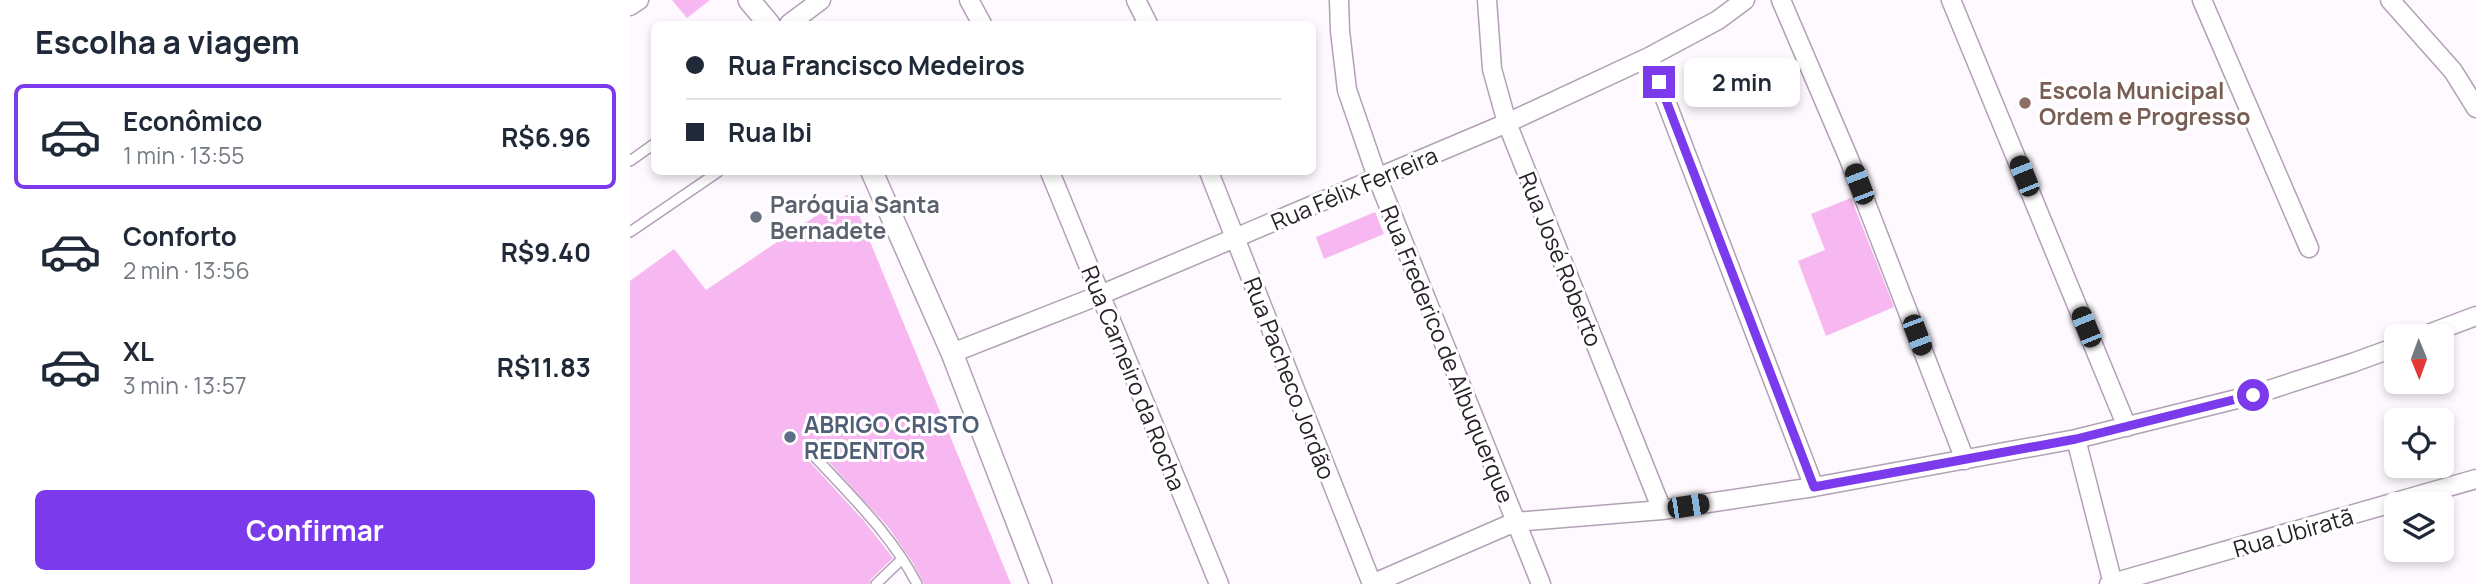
<!DOCTYPE html>
<html lang="pt">
<meta charset="utf-8">
<style>
body{margin:0;font-family:Manrope,sans-serif;background:#f6f6f7;color:#1f2937;height:100vh;display:flex;flex-direction:column;font-size:26px;white-space:nowrap}
*{box-sizing:border-box;margin:0}
p{font-size:23px;color:#747a83}
.icon{flex:none;width:38px;height:38px;fill:none;stroke:currentColor;stroke-width:2;stroke-linecap:round;stroke-linejoin:round}
.map{position:relative;flex:1;overflow:hidden}
.side{display:flex;flex-direction:column;background:#fff;width:630px}
.side>*{flex:none}
.top-card{position:absolute;left:21px;top:21px;width:665px;height:154px;border-radius:10px;box-shadow:0 4px 10px #0003;display:grid;align-content:center;height:154px;padding:0 35px;background:#fff}
.needle{width:46px;rotate:179deg}
.tools{position:absolute;left:1754px;top:324px;display:grid;gap:14px}
.tools a{display:grid;place-items:center;width:70px;height:70px;border-radius:10px;background:#fff;box-shadow:0 4px 10px #0003;font-size:35px}
.end{position:absolute;width:32px;height:32px;margin:-16px;border:9px solid #7c3aed;background:#fff;box-shadow:0 0 0 4px #fff}
.from{border-radius:50%}
.bubble{position:absolute;height:49px;border-radius:10px;background:#fff;box-shadow:0 4px 10px #0003;font-size:23px;font-weight:700;line-height:49px;text-align:center}
.car{position:absolute;width:21px;height:42px;margin:-21px -10px;border-radius:9px;box-shadow:0 0 5px 2px #0007;background:linear-gradient(#222 24%,#8ab4d8 0 40%,#222 0 76%,#8ab4d8 0 86%,#222 0)}
.top-card b{display:flex;align-items:center;gap:24px;height:66px;font-size:26px}
.top-card b+b{border-top:2px solid #e0e1e3}
.top-card i{width:18px;height:18px;background:#1f2937}
ul{padding:0;list-style:none}
li{display:flex;align-items:center;gap:21px;height:105px;margin:0 14px 10px;padding:0 21px;border:4px solid transparent;border-radius:10px}
li div{flex:1}
li b{display:block;font-size:26px}
li em{font-style:normal;font-weight:700}
li.active{border-color:#7c3aed}
li>.icon{width:63px;height:63px;stroke-width:1.5}
h2{padding:0 35px;font-size:32px;line-height:84px}
.action{display:flex;gap:14px;margin-top:auto;padding:14px 35px}
.action a{flex:1;height:80px;border-radius:10px;background:#7c3aed;color:#fff;font-size:28px;font-weight:700;line-height:80px;text-align:center}
main{display:flex;flex:1;min-height:0}
.map>svg:first-child{display:block}
.building{fill:#f7b7f1}
.lines{fill:none;stroke-linecap:round;stroke-linejoin:round}
.service-casing{stroke:#b2a0b5;stroke-width:12}
.minor-casing{stroke:#b2a0b5;stroke-width:21}
.tertiary-casing{stroke:#b2a0b5;stroke-width:24}
.service{stroke:#fff;stroke-width:9}
.minor{stroke:#fff;stroke-width:18}
.tertiary{stroke:#fff;stroke-width:21}
.route{stroke:#7c3aed;stroke-width:9}
.education-dot{fill:#8d6e63;stroke:#fff;stroke-width:2.5}
.worship-dot{fill:#6b7280;stroke:#fff;stroke-width:2.5}
.service-dot{fill:#5c6f8a;stroke:#fff;stroke-width:2.5}
.labels{text-anchor:middle;dominant-baseline:central;stroke-width:6;stroke-linejoin:round;paint-order:stroke}
.education-label{font-size:23px;font-weight:bold;fill:#785e54;stroke:#fff;text-anchor:start}
.street-label{font-size:23px;fill:#282129;stroke:#fff}
.worship-label{font-size:23px;font-weight:bold;fill:#5b616d;stroke:#fff;text-anchor:start}
.service-label{font-size:23px;font-weight:bold;fill:#4e5e75;stroke:#fff;text-anchor:start}
</style>
<main>
<section class="side">
<h2>Escolha a viagem</h2>
<ul>
<li class="active"><svg class="icon" aria-label="car" viewBox="0 0 24 24"><path d="M5 17H2v-5l4-1 3-4h7l3 4 3 1v5h-3M9 17h6M6 11h13"/><circle cx="7" cy="17" r="2"/><circle cx="17" cy="17" r="2"/></svg><div><b>Econômico</b><p>1 min · 13:55</p></div><em>R$6.96</em></li>
<li><svg class="icon" aria-label="car" viewBox="0 0 24 24"><path d="M5 17H2v-5l4-1 3-4h7l3 4 3 1v5h-3M9 17h6M6 11h13"/><circle cx="7" cy="17" r="2"/><circle cx="17" cy="17" r="2"/></svg><div><b>Conforto</b><p>2 min · 13:56</p></div><em>R$9.40</em></li>
<li><svg class="icon" aria-label="car" viewBox="0 0 24 24"><path d="M5 17H2v-5l4-1 3-4h7l3 4 3 1v5h-3M9 17h6M6 11h13"/><circle cx="7" cy="17" r="2"/><circle cx="17" cy="17" r="2"/></svg><div><b>XL</b><p>3 min · 13:57</p></div><em>R$11.83</em></li>
</ul>
<div class="action"><a>Confirmar</a></div>
</section>
<div class="map">
<svg width="1846" height="584" viewBox="0 0 1846 584">
<rect width="100%" height="100%" fill="#fdf9fe"/>
<!-- building -->
<path class="building" d="M42,0H80L57,18Z
M220,193L381,584H294L283,563L259,528L189,451L183,449L178,453V460L234,521L263,558L241,579L239,584H0V281L44,249L76,290Z
M1221,198L1264,307L1196,336L1168,261L1195,250L1181,214Z
M745,212L754,234L694,259L686,237Z"/>
<g class="lines">
<!-- service casing -->
<g class="service-casing">
<path id="service" d="M0,161L24,144
M0,232L88,172
M184,456C220,495 262,535 287,584
M246,584L272,559"/>
</g>
<!-- minor casing -->
<g class="minor-casing">
<path id="minor" d="M339,0L352,24
M506,0L518,24
M709,0L710,31L717,90L747,177L911,584
M857,0L862,69L877,123L1032,510
M1151,0L1219,159L1335,460
M1321,0L1497,427
M1572,0L1679,248
M1760,0L1823,71L1846,108
M0,6L9,0
M159,24L191,0
M1019,57L1184,487
M420,172L589,584
M579,172L742,584
M1793,336L1846,316
M322,353L470,295L877,123L1019,57L1088,20L1115,0
M1446,439L1483,584
M742,584L885,522L1032,510L1184,487L1446,439L1623,395L1722,363L1766,347
M1479,584L1846,479"/>
</g>
<!-- tertiary casing -->
<g class="tertiary-casing">
<path id="tertiary" d="M119,0L139,24
M242,172L322,353L411,584"/>
</g>
<!-- service -->
<use href="#service" class="service"/>
<!-- minor -->
<use href="#minor" class="minor"/>
<!-- tertiary -->
<use href="#tertiary" class="tertiary"/>
</g>
<g class="lines">
<!-- route -->
<path class="route" d="M1029,82L1184,487L1446,439L1623,395"/>
</g>
<!-- markers -->
<circle class="education-dot" cx="1395" cy="103" r="7"/>
<circle class="worship-dot" cx="126" cy="217" r="7"/>
<circle class="service-dot" cx="160" cy="437" r="7"/>
<g class="labels">
<!-- education labels -->
<g class="education-label">
<text x="1409" y="90">Escola Municipal<tspan x="1409" dy="26">Ordem e Progresso</tspan></text>
</g>
<!-- street labels -->
<g class="street-label">
<text transform="translate(724 188) rotate(-23)">Rua Félix Ferreira</text>
<text transform="translate(931 259) rotate(68)">Rua José Roberto</text>
<text transform="translate(818 354) rotate(68)">Rua Frederico de Albuquerque</text>
<text transform="translate(504 378) rotate(68)">Rua Carneiro da Rocha</text>
<text transform="translate(660 378) rotate(69)">Rua Pacheco Jordão</text>
<text transform="translate(1663 532) rotate(-16)">Rua Ubiratã</text>
</g>
<!-- worship labels -->
<g class="worship-label">
<text x="140" y="204">Paróquia Santa<tspan x="140" dy="26">Bernadete</tspan></text>
</g>
<!-- service labels -->
<g class="service-label">
<text x="174" y="424">ABRIGO CRISTO<tspan x="174" dy="26">REDENTOR</tspan></text>
</g>
</g>
</svg>
<div class="tools">
<a><svg class="needle" viewBox="-14 -14 28 28"><path d="M0-13l5 13h-10z" fill="#e53935"/><path d="M0 13l5-13h-10z" fill="#747a83"/></svg></a>
<a><svg class="icon" aria-label="locate" viewBox="0 0 24 24"><circle cx="12" cy="12" r="6"/><path d="M12 2v4M12 18v4M2 12h4M18 12h4"/></svg></a>
<a><svg class="icon" aria-label="layers" viewBox="0 0 24 24"><path d="M12 4l9 5-9 5-9-5zM3 14l9 5 9-5"/></svg></a>
</div>
<i class="end from" style="left:1623px;top:395px"></i>
<i class="end" style="left:1029px;top:82px"></i>
<div class="bubble" style="left:1054px;top:58px;width:116px">2 min</div>
<i class="car" style="left:1394px;top:176px;rotate:338deg"></i>
<i class="car" style="left:1229px;top:184px;rotate:339deg"></i>
<i class="car" style="left:1456px;top:327px;rotate:338deg"></i>
<i class="car" style="left:1287px;top:335px;rotate:159deg"></i>
<i class="car" style="left:1058px;top:506px;rotate:81deg"></i>
<div class="top-card">
<b><i class="from"></i>Rua Francisco Medeiros</b>
<b><i></i>Rua Ibi</b>
</div>
</div>
</main>
